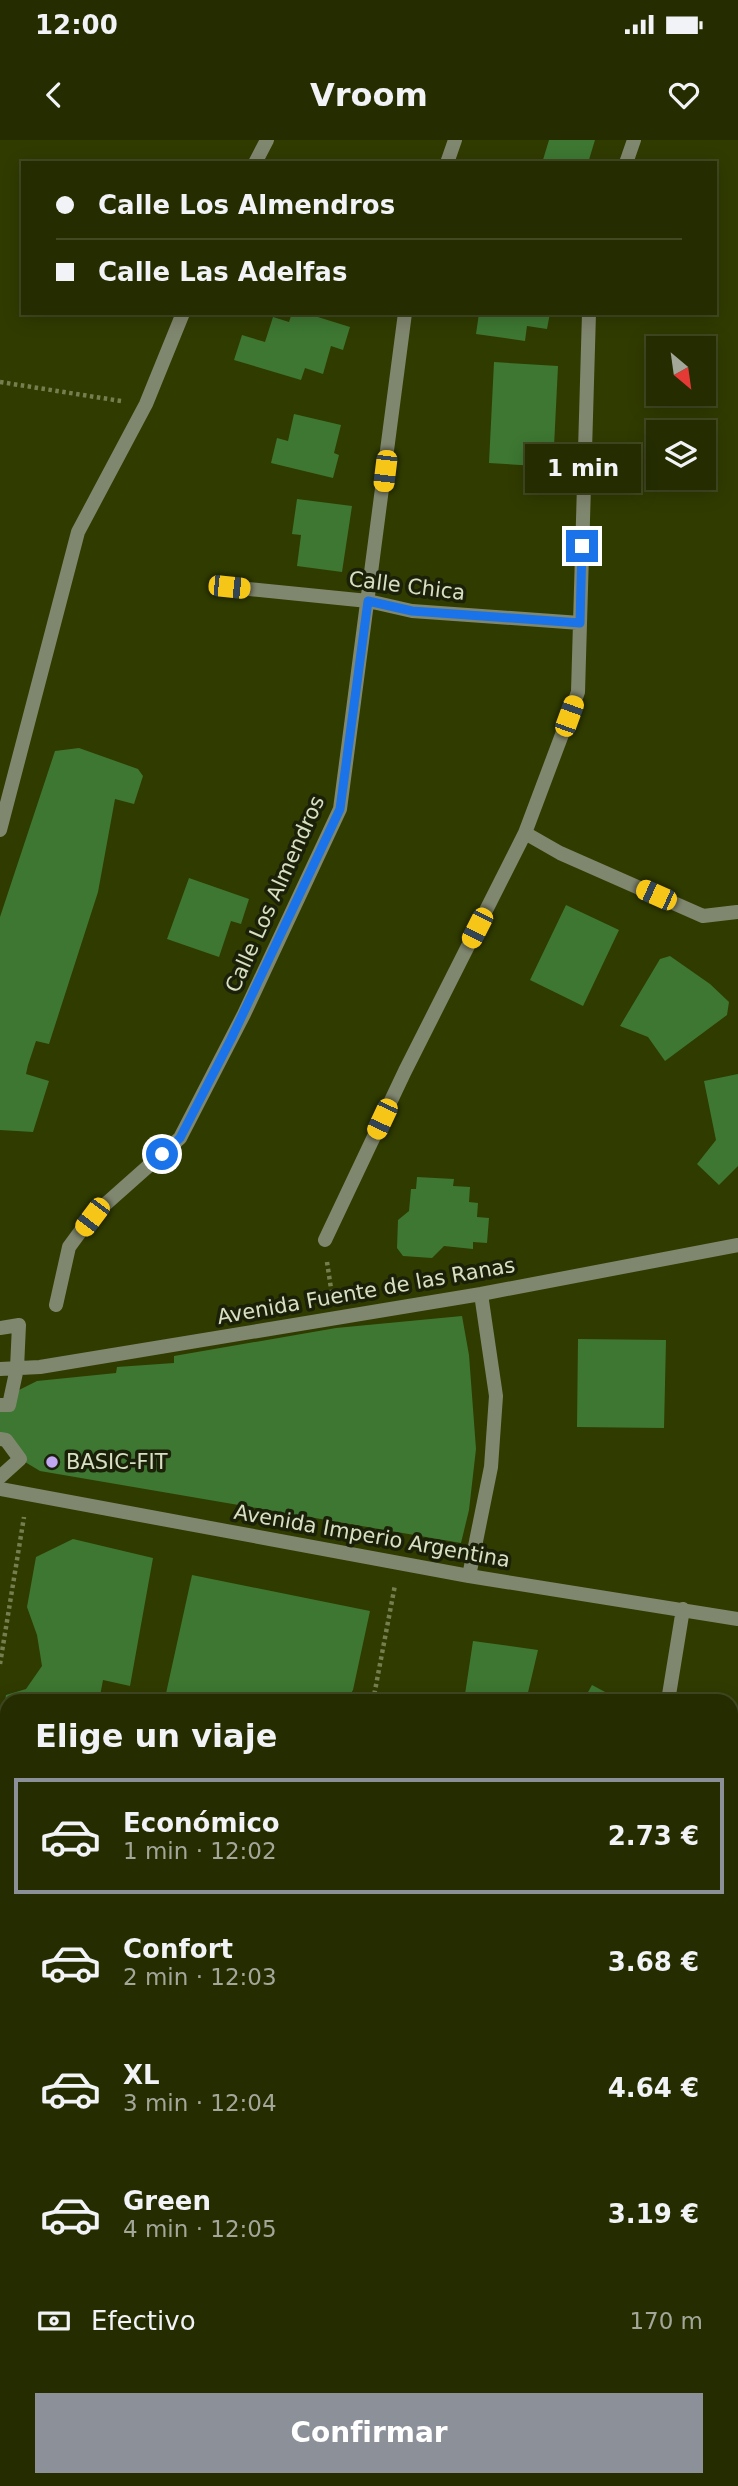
<!DOCTYPE html>
<html lang="es">
<meta charset="utf-8">
<style>
body{margin:0;font-family:"DejaVu Sans",sans-serif;background:#30380f;color:#f1f3f6;height:100vh;display:flex;flex-direction:column;font-size:26px;white-space:nowrap}
*{box-sizing:border-box;margin:0}
p{font-size:23px;color:#a3a799}
.icon{flex:none;width:38px;height:38px;fill:none;stroke:currentColor;stroke-width:2;stroke-linecap:round;stroke-linejoin:round}
.map{position:relative;flex:1;overflow:hidden}
.side{position:absolute;left:0px;top:1554px;width:738px;height:793px;display:flex;flex-direction:column;background:#242c00;border-radius:21px 21px 0 0;box-shadow:0 4px 18px #0003,0 0 0 2px #414822}
.side>*{flex:none}
.banner{position:absolute;left:21px;top:21px;width:696px;height:154px;border-radius:0px;box-shadow:0 4px 18px #0003,0 0 0 2px #414822;display:grid;align-content:center;height:154px;padding:0 35px;background:#242c00}
.needle{width:46px;rotate:151deg}
.fabs{position:absolute;left:646px;top:196px;display:grid;gap:14px}
.fabs a{display:grid;place-items:center;width:70px;height:70px;border-radius:0px;background:#242c00;box-shadow:0 4px 18px #0003,0 0 0 2px #414822;font-size:35px}
.end{position:absolute;width:32px;height:32px;margin:-16px;border:9px solid #1a73e8;background:#fff;box-shadow:0 0 0 4px #fff}
.from{border-radius:50%}
.bubble{position:absolute;height:49px;border-radius:0px;background:#242c00;box-shadow:0 4px 18px #0003,0 0 0 2px #414822;font-size:23px;font-weight:700;line-height:49px;text-align:center}
.car{position:absolute;width:21px;height:42px;margin:-21px -10px;border-radius:9px;box-shadow:0 0 5px 2px #0007;background:linear-gradient(#f5c518 24%,#345 0 40%,#f5c518 0 76%,#345 0 86%,#f5c518 0)}
.banner b{display:flex;align-items:center;gap:24px;height:66px;font-size:26px}
.banner b+b{border-top:2px solid #414822}
.banner i{width:18px;height:18px;background:#f1f3f6}
ul{padding:0;list-style:none}
li{display:flex;align-items:center;gap:21px;height:116px;margin:0 14px 10px;padding:0 21px;border:4px solid transparent;border-radius:0px}
li div{flex:1}
li b{display:block;font-size:26px}
li em{font-style:normal;font-weight:700}
li.active{border-color:#8c9099}
li>.icon{width:63px;height:63px;stroke-width:1.5}
h2{padding:0 35px;font-size:32px;line-height:84px}
.pay{display:flex;align-items:center;gap:18px;height:77px;padding:0 35px;font-size:26px}
.pay p{margin-inline-start:auto}
.primary-button{display:flex;gap:14px;margin-top:auto;padding:14px 35px}
.primary-button a{flex:1;height:80px;border-radius:0px;background:#8c9099;color:#fff;font-size:28px;font-weight:700;line-height:80px;text-align:center}
.status{display:flex;justify-content:space-between;align-items:center;height:49px;padding:0 35px;background:#242c00;direction:ltr}
.status svg{height:19px;fill:currentColor}
header{display:flex;justify-content:space-between;align-items:center;height:91px;padding:0 35px;background:#242c00;font-size:32px;font-weight:700}
.map>svg:first-child{display:block}
.building{fill:#3d7732}
.lines{fill:none;stroke-linecap:round;stroke-linejoin:round}
.path{stroke:#747e4f;stroke-width:4.5;stroke-dasharray:3.5 3.5;stroke-linecap:butt}
.street{stroke:#80876f;stroke-width:14}
.route{stroke:#1a73e8;stroke-width:9}
.poi-dot{fill:#c2a7f2;stroke:#1b2008;stroke-width:2.5}
.labels{text-anchor:middle;dominant-baseline:central;stroke-width:7;stroke-linejoin:round;paint-order:stroke}
.street-label{font-size:21px;fill:#d8e0c3;stroke:#1b2008}
.poi-label{font-size:21px;fill:#d8e0c3;stroke:#1b2008;text-anchor:start}
</style>
<div class="status"><b>12:00</b><svg viewBox="0 0 49 12"><path d="M0 12V9h3v3zM5 12V6h3v6zM10 12V3h3v9zM15 12V0h3v12zM26 1h20v11H26zM47 4h2v5h-2z"/></svg></div>
<header><svg class="icon" aria-label="back" viewBox="0 0 24 24"><path d="M15 5l-7 7 7 7"/></svg>Vroom<svg class="icon" aria-label="heart" viewBox="0 0 24 24"><path d="M12 20l-8-8c-3-5 5-10 8-4 3-6 11-1 8 4z"/></svg></header>
<div class="map">
<svg width="738" height="2346" viewBox="0 0 738 2346">
<rect width="100%" height="100%" fill="#303b00"/>
<!-- building -->
<path class="building" d="M549,0H595L588,23H542Z
M292,173H305L350,187L343,210L331,206L323,234L305,228L301,240L234,220L242,195L265,202L273,177L289,182Z
M479,173H550L547,189L527,186L525,201L476,194Z
M494,222L558,226L553,327L489,323Z
M294,274L341,285L334,313L339,315L333,338L271,323L277,298L288,301Z
M297,359L352,366L342,432L297,426L301,395L292,394Z
M79,608L138,629L143,636L134,664L115,659L98,752L49,904L36,901L28,925L26,934L49,941L33,992L0,990V777L55,611Z
M189,738L249,759L241,784L231,781L219,817L167,799Z
M566,765L619,790L583,866L530,840Z
M670,816L710,844L729,862L727,875L665,921L648,897L620,886L660,819Z
M738,934V1026L719,1045L697,1024L716,1000L704,941Z
M417,1037L454,1039L453,1046L470,1047L469,1062L478,1063L477,1077L489,1078L487,1103L473,1102V1109L444,1106L432,1118L403,1116L397,1108L398,1080L409,1071L411,1049H416Z
M462,1176L469,1215L476,1309L469,1370L461,1403L40,1331L20,1319L0,1299V1265L19,1250L37,1241L116,1233L117,1227L174,1223V1216L336,1188Z
M578,1199L666,1200L664,1288L577,1287Z
M73,1399L153,1418L130,1546L103,1540L99,1561H7V1634L0,1632V1590L6,1555L26,1549L42,1526L37,1495L27,1467L36,1417Z
M192,1435L370,1471L353,1550L346,1561H179L165,1558Z
M473,1501L538,1510L526,1561H464Z
M592,1545L622,1561H583Z
M732,1579L738,1580V1656L732,1655Z
M738,1691V1819L732,1823V1696Z
M0,1990L7,1991V2061L2,2100Z
M0,2205L7,2206V2280H0Z
M58,2340H130L129,2346H57Z
M245,2340H346L345,2346H244Z"/>
<g class="lines">
<!-- path -->
<path class="path" d="M0,242L121,261
M327,1122L332,1155
M0,1524L24,1377
M373,1561L395,1445
M0,1667L7,1669"/>
<!-- street -->
<path class="street" d="M255,23L267,0
M447,23L455,0
M626,23L634,0
M229,447L368,461L412,471L580,483
M0,690L78,392L146,264L183,173
M525,693L560,713L703,776L737,772
M325,1100L405,931L525,693L578,552L589,173
M56,1165L69,1107L91,1077L180,998L244,874L340,669L405,173
M0,1188L19,1185L17,1228L9,1265H0
M0,1229L40,1227L481,1154L738,1105
M0,1299L6,1300L20,1319L0,1337
M0,1349L469,1436L738,1479
M469,1436L491,1327L496,1256L481,1154
M668,1561L683,1469
M0,1966L7,1967
M732,2124L738,2125
M490,2340L491,2346"/>
</g>
<g class="lines">
<!-- route -->
<path class="route" d="M162,1014L180,998L231,899L340,669L368,461L412,471L580,483L582,406"/>
</g>
<!-- markers -->
<circle class="poi-dot" cx="52" cy="1322" r="7"/>
<g class="labels">
<!-- street labels -->
<g class="street-label">
<text transform="translate(407 446) rotate(7)">Calle Chica</text>
<text transform="translate(275 754) rotate(-66)">Calle Los Almendros</text>
<text transform="translate(366 1151) rotate(-10)">Avenida Fuente de las Ranas</text>
<text transform="translate(372 1396) rotate(10)">Avenida Imperio Argentina</text>
</g>
<!-- poi labels -->
<g class="poi-label">
<text x="66" y="1322">BASIC-FIT</text>
</g>
</g>
</svg>
<div class="fabs">
<a><svg class="needle" viewBox="-14 -14 28 28"><path d="M0-13l5 13h-10z" fill="#e53935"/><path d="M0 13l5-13h-10z" fill="#a3a799"/></svg></a>
<a><svg class="icon" aria-label="layers" viewBox="0 0 24 24"><path d="M12 4l9 5-9 5-9-5zM3 14l9 5 9-5"/></svg></a>
</div>
<i class="end from" style="left:162px;top:1014px"></i>
<i class="end" style="left:582px;top:406px"></i>
<div class="bubble" style="left:525px;top:304px;width:116px">1 min</div>
<i class="car" style="left:385px;top:331px;rotate:187deg"></i>
<i class="car" style="left:229px;top:447px;rotate:96deg"></i>
<i class="car" style="left:569px;top:576px;rotate:20deg"></i>
<i class="car" style="left:656px;top:755px;rotate:294deg"></i>
<i class="car" style="left:477px;top:788px;rotate:207deg"></i>
<i class="car" style="left:382px;top:979px;rotate:205deg"></i>
<i class="car" style="left:92px;top:1077px;rotate:217deg"></i>
<div class="banner">
<b><i class="from"></i>Calle Los Almendros</b>
<b><i></i>Calle Las Adelfas</b>
</div>
<section class="side">
<h2>Elige un viaje</h2>
<ul>
<li class="active"><svg class="icon" aria-label="car" viewBox="0 0 24 24"><path d="M5 17H2v-5l4-1 3-4h7l3 4 3 1v5h-3M9 17h6M6 11h13"/><circle cx="7" cy="17" r="2"/><circle cx="17" cy="17" r="2"/></svg><div><b>Económico</b><p>1 min · 12:02</p></div><em>2.73 €</em></li>
<li><svg class="icon" aria-label="car" viewBox="0 0 24 24"><path d="M5 17H2v-5l4-1 3-4h7l3 4 3 1v5h-3M9 17h6M6 11h13"/><circle cx="7" cy="17" r="2"/><circle cx="17" cy="17" r="2"/></svg><div><b>Confort</b><p>2 min · 12:03</p></div><em>3.68 €</em></li>
<li><svg class="icon" aria-label="car" viewBox="0 0 24 24"><path d="M5 17H2v-5l4-1 3-4h7l3 4 3 1v5h-3M9 17h6M6 11h13"/><circle cx="7" cy="17" r="2"/><circle cx="17" cy="17" r="2"/></svg><div><b>XL</b><p>3 min · 12:04</p></div><em>4.64 €</em></li>
<li><svg class="icon" aria-label="car" viewBox="0 0 24 24"><path d="M5 17H2v-5l4-1 3-4h7l3 4 3 1v5h-3M9 17h6M6 11h13"/><circle cx="7" cy="17" r="2"/><circle cx="17" cy="17" r="2"/></svg><div><b>Green</b><p>4 min · 12:05</p></div><em>3.19 €</em></li>
</ul>
<div class="pay"><svg class="icon" aria-label="cash" viewBox="0 0 24 24"><path d="M3 7h18v10H3z"/><circle cx="12" cy="12" r="2"/></svg>Efectivo<p>170 m</p></div>
<div class="primary-button"><a>Confirmar</a></div>
</section>
</div>
